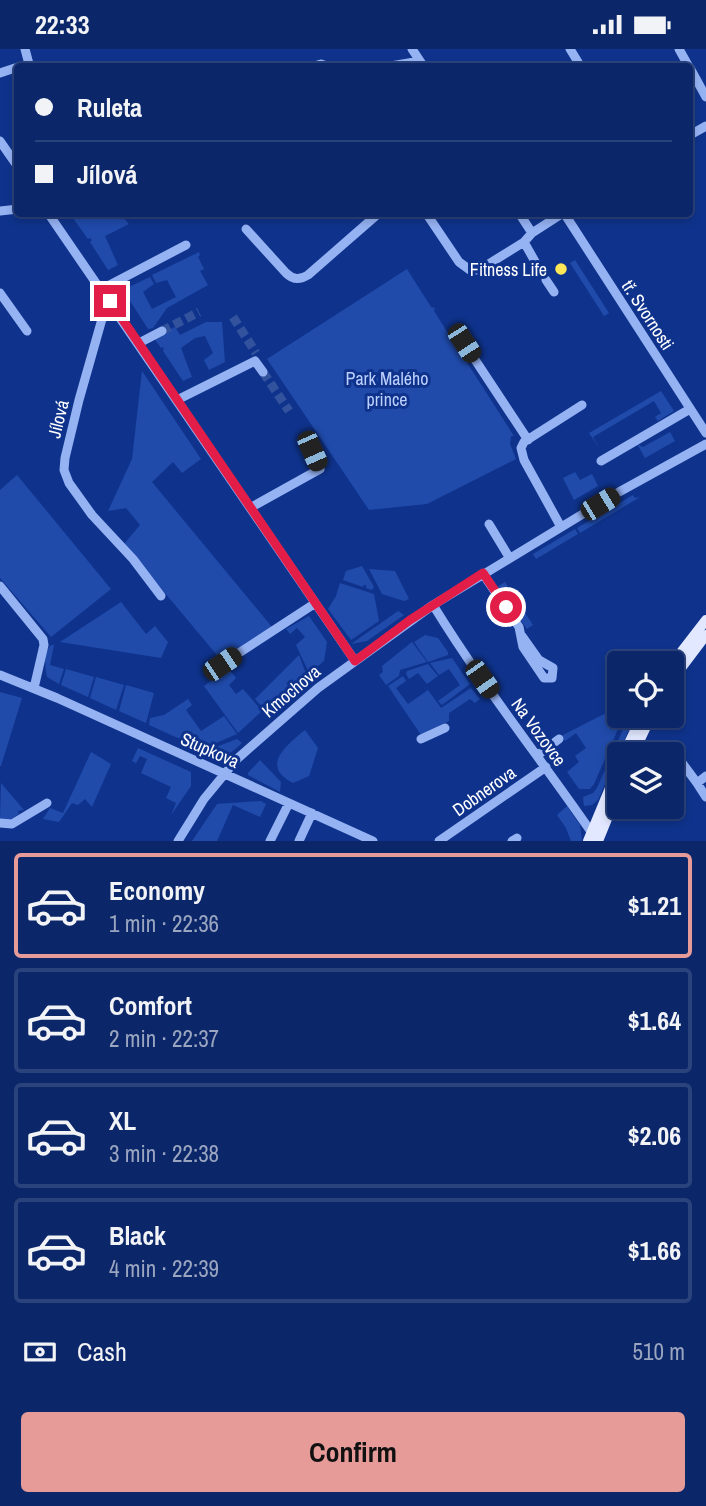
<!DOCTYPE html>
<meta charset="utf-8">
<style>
body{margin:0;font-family:"Archivo Narrow",sans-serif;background:#193271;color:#f1f3f6;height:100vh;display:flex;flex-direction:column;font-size:26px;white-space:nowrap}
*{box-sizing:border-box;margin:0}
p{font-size:23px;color:#9aa5c0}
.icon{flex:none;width:38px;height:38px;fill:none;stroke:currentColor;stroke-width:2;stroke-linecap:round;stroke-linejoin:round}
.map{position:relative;height:792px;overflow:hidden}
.drawer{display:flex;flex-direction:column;background:#0b2669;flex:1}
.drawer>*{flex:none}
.hud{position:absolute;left:14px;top:14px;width:679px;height:154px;border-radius:7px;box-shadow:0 4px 10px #0003,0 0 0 2px #2b437d;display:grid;align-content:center;height:154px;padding:0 21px;background:#0b2669}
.tools{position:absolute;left:607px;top:602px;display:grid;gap:14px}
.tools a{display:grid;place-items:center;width:77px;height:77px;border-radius:7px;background:#0b2669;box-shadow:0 4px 10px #0003,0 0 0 2px #2b437d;font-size:35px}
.end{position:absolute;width:32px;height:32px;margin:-16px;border:9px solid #e11d48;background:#fff;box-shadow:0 0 0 4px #fff}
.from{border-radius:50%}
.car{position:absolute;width:21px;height:42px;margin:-21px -10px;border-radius:9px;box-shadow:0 0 5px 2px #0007;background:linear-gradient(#222 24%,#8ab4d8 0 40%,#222 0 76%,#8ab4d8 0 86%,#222 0)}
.hud b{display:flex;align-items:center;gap:24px;height:66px;font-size:26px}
.hud b+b{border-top:2px solid #2b437d}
.hud i{width:18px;height:18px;background:#f1f3f6}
ul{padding:12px 0 0;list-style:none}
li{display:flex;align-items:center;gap:21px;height:105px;margin:0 14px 10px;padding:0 7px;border:4px solid #2b437d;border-radius:7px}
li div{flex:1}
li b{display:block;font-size:26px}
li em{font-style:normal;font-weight:700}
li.selected{border-color:#e69b98}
li>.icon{width:63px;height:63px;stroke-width:1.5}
.pay{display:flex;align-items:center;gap:18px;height:77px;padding:0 21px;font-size:26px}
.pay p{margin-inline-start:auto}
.action{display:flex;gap:14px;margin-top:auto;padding:14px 21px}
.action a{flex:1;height:80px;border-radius:7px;background:#e69b98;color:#111;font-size:28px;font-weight:700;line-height:80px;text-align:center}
.status{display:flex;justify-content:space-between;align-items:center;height:49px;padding:0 35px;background:#0b2669;direction:ltr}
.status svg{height:19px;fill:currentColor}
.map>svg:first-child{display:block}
.green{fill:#204bab}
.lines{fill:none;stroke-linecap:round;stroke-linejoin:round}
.minor-tunnel{stroke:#33529d;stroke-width:9;stroke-dasharray:9 4.5;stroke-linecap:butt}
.minor{stroke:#95b2f3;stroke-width:9}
.major{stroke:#e1e8ff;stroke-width:10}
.route{stroke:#e11d48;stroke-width:9}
.poi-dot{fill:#ffe757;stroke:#0f338c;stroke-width:2.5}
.labels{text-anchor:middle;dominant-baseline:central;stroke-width:6;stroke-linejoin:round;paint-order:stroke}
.poi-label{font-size:18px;fill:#fff;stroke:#0f338c;text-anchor:end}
.street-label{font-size:18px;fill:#fff;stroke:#0f338c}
.park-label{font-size:18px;fill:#bcd0fe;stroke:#0f338c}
</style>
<div class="status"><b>22:33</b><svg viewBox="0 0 49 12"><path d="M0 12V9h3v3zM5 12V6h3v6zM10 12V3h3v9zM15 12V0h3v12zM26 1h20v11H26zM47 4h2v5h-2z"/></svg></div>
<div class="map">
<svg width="706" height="792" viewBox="0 0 706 792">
<rect width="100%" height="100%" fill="#0f338c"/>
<!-- green -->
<path class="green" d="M70,165H120L129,175L105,187L118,216L108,221L90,193L92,191L90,189L88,190Z
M199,203L200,206L198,208L204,220L200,222L208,236L167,259L153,279L148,280L123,241L150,228L154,235L143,243L152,260L176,248L167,231L156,234L152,226Z
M575,211L609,264L604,267L570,214Z
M407,220L431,258L435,259L434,262L514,387H511L510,395L516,410L427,455L369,461L267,310Z
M206,273H222L225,313L209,321L204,311L213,304L205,287L195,289L181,299L192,328L183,332L163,302L164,298L161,299L153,288L175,278L180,286Z
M142,322L201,410L182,424L173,413L152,433L272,578L221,611L124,495L140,476L126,459L108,462L132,410Z
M661,342L674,362L658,372L655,368L661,364L654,352L593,388L600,400L589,384Z
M670,383L675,392L645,409L637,395L643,398Z
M575,423L580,431L592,425L598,437L574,451L563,429Z
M17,426L111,540L51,588L0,529V441Z
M633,446L635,449L640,448L580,484L577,479Z
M575,480L578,485L536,510L533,505Z
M362,517L374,538L372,541L366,539V536H364L363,538L343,531L346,522Z
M369,520L395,522L409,550L404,552L382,545Z
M505,533L533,576L527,580L497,538Z
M340,534L374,545L379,572L351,591L328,560L336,547Z
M121,553L146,585L155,577L168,593L161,609L60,593Z
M398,562L404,566L367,592L351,595Z
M309,567L327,593L324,612L309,624L296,596L305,588L297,579L290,585L286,580Z
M425,586L438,589L448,603V606L428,613L414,593Z
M412,593L427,613L400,621L399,627L386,636L379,626L383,623L382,617Z
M51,596H54L50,616L64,620L59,635L47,628C45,618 43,604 51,596Z
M299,606L306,625L264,660L255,650Z
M452,609L470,635L442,656L438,652L460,636L449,620L439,626L430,614Z
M428,615L438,627L427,635L418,624L409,630L406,625L407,622Z
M228,619L236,629L229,636L236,645L243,640L262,662L238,684L204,637Z
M66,620L94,628L88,648L61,636Z
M403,627L406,632L396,639L408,655L428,641L441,659L471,639L480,650L475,654L470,650L449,664V672L421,686L388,637Z
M96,628L124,636L116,661L90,649Z
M126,636L154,644L146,674L119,662Z
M0,643L22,649L1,717H0Z
M188,650L192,656L186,661L201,682L224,667L237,685L202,700L149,676L150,669L164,666Z
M614,660L622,671L594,735L590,740H579L567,723L579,713L575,707L586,699L576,684L565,692L561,687Z
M629,667H635L598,751L592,756L584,757L583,748L593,744L597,739Z
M305,681L318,699L309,727L293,734C259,717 288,695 305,681Z
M237,690L242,694C229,706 219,714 201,707L203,703Z
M138,699L191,723V737L171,766L176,754L166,749L171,738L141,724L147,710L140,707L136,714L132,712Z
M91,703L111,715L92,758L85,750L78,756L72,754L59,773L43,770L50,759L63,764Z
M260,711L281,733L280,743L248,726V724Z
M1,734L24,761L18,762L19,765L10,771H0Z
M261,752L266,755L260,768L233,756L217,792H192L217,755Z
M567,757L580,776L582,792H571L566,779L557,766Z"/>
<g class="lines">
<!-- minor-tunnel -->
<path class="minor-tunnel" d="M233,268L256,304
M162,282L199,263
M263,323L289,362"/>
<!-- minor -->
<path class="minor" d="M412,0L424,18
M570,0L581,18
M679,0L689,18
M20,18L29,15L25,0
M311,18L321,15L329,18
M385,18L420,12
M690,19L706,48
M0,24L18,18
M690,86L706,77
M0,92L18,118
M0,162L18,160
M48,164L355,612
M426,164L459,213L470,221H479L524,193L532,184L563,164
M519,164L532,184
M564,164L706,384
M246,180L286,224C293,231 300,231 308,226L379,164
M524,193L537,216
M546,231L554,243
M102,240L186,196
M0,244L27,282
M115,259L102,270L79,351L65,409L64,421L69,434L92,466L133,510L161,547
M139,294L162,282
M464,294L528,391
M177,351L255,312L263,323
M601,412L690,360
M250,459L320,420L312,402
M489,475L509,508
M561,478L524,411L521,399L524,393L582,356
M483,525L519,578L523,598L544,629H552L553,619L539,611L522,587
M0,537L43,590L44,596L34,639
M433,556C482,636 541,710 594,787
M222,615L314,555
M0,626L57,649L373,792
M421,690L445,679
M538,706L559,690
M680,711L697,734
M706,727L697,734L706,748
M0,774L12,775L47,754
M178,792L204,750L237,710L318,639L433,556L619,443L706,395
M270,792L289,754
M299,792L312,764
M439,792L546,718
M512,792L517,789"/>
<!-- major -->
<path class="major" d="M672,615L706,571
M672,631L706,586
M624,705L642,667
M633,705L651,667
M588,792L620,715
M598,792L620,738"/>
</g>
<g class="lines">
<!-- route -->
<path class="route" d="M110,252L355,612L410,571L483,524L506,558"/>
</g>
<!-- markers -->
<circle class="poi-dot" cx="561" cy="220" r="7"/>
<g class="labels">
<!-- poi labels -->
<g class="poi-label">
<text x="547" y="220">Fitness Life</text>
</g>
<!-- street labels -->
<g class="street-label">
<text transform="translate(648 266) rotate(57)">tř. Svornosti</text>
<text transform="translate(58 370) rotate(-76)">Jílová</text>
<text transform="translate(291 642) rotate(-40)">Kmochova</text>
<text transform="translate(539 683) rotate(54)">Na Vozovce</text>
<text transform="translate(210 701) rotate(24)">Stupkova</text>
<text transform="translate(484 742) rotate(-35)">Dobnerova</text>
</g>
<!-- park labels -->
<g class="park-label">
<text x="387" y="329">Park Malého<tspan x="387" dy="21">prince</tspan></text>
</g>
</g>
</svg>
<div class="tools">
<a><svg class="icon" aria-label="locate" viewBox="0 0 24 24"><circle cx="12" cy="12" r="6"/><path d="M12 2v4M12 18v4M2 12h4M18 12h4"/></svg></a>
<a><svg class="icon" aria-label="layers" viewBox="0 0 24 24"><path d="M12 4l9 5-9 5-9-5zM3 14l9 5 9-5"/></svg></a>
</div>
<i class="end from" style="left:506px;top:558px"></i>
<i class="end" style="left:110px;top:252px"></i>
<i class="car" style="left:464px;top:294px;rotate:147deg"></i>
<i class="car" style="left:312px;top:402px;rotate:156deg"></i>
<i class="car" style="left:600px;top:455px;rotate:59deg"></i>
<i class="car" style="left:222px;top:615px;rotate:56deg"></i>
<i class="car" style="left:482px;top:630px;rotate:145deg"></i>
<div class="hud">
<b><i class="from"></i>Ruleta</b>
<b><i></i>Jílová</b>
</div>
</div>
<section class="drawer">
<ul>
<li class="selected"><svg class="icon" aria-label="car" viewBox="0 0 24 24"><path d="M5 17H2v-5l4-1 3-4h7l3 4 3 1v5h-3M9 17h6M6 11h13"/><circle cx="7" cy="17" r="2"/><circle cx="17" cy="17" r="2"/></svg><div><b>Economy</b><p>1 min · 22:36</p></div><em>$1.21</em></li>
<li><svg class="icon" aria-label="car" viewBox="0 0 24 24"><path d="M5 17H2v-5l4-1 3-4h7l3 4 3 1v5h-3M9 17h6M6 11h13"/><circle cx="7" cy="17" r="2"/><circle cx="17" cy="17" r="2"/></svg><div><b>Comfort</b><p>2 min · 22:37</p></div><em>$1.64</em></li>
<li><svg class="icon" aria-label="car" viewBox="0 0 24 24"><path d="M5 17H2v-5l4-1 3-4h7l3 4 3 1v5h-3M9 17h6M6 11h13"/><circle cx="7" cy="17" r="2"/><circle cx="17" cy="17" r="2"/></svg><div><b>XL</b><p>3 min · 22:38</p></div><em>$2.06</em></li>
<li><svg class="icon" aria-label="car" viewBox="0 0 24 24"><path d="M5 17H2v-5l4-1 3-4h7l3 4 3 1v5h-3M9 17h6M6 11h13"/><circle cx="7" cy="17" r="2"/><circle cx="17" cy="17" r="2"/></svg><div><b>Black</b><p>4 min · 22:39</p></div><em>$1.66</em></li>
</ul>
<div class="pay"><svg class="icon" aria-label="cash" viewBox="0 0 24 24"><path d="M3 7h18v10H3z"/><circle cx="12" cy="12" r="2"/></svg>Cash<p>510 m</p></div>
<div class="action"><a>Confirm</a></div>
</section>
